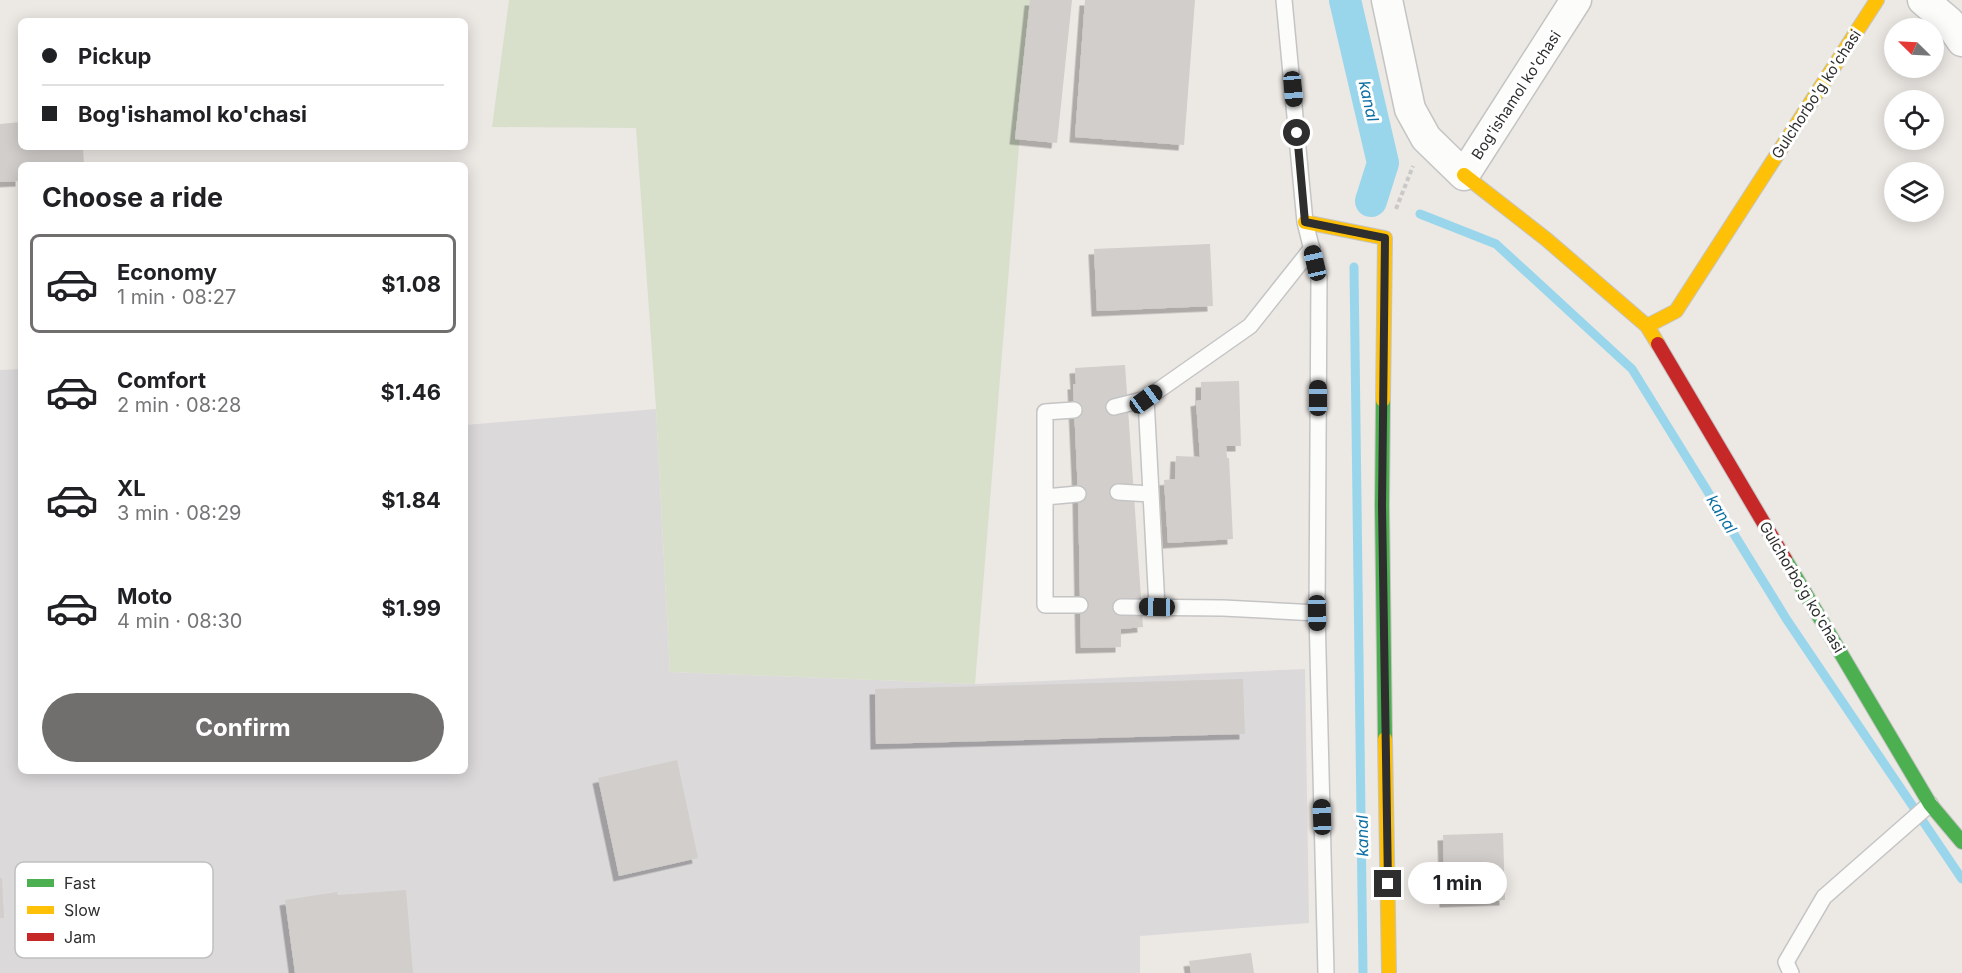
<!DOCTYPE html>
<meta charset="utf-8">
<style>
body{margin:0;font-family:Inter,sans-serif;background:#f6f6f6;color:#202124;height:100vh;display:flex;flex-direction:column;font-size:22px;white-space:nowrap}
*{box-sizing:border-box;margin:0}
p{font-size:20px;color:#757577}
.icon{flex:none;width:33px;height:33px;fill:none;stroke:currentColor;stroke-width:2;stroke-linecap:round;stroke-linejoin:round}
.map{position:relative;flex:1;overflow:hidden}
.details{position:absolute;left:18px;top:162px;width:450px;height:612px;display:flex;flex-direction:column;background:#fff;border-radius:9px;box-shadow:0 3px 15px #0003}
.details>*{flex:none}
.hud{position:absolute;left:18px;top:18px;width:450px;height:132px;border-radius:9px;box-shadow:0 3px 15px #0003;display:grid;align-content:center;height:132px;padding:0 24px;background:#fff}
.needle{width:39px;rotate:294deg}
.tools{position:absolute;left:1884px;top:18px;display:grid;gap:12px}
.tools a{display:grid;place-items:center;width:60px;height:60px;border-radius:50%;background:#fff;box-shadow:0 3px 15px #0003;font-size:30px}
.end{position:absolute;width:27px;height:27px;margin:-14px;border:8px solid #2e2e2e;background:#fff;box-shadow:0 0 0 3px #fff}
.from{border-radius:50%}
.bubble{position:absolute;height:42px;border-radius:21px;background:#fff;box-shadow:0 3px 15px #0003;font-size:20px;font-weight:700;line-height:42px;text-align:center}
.car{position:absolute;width:18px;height:36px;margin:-18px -9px;border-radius:8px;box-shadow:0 0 4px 2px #0007;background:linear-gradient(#222 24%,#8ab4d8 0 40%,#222 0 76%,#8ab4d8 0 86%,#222 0)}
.hud b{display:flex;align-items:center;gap:21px;height:57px;font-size:22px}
.hud b+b{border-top:2px solid #e0e0e0}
.hud i{width:15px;height:15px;background:#202124}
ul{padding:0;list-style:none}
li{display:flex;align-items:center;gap:18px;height:99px;margin:0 12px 9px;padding:0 12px;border:3px solid transparent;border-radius:9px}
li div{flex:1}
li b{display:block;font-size:22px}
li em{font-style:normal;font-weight:700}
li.on{border-color:#706f6e}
li>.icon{width:54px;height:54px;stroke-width:1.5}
h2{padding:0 24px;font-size:27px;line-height:72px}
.cta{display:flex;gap:12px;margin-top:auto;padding:12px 24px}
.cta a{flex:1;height:69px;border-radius:36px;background:#706f6e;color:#fff;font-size:24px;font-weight:700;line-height:69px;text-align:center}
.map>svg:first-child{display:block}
.industrial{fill:#dcd9db}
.cemetery{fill:#d8e0cc}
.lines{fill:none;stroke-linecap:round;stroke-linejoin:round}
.stream{stroke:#99d6ec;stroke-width:9}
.canal{stroke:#99d6ec;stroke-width:32}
.building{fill:#d1cecb;filter:url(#shadow)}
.lane-casing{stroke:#c5c4c5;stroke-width:18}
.street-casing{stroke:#c5c4c5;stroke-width:33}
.fast-casing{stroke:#c5c4c5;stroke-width:16}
.slow-casing{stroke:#c5c4c5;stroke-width:16}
.jam-casing{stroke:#c5c4c5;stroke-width:16}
.path{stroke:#c9c9c8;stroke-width:4;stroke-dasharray:4.5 3;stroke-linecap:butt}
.lane{stroke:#fcfcfb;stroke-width:15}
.street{stroke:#fcfcfb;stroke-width:30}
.fast{stroke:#4caf50;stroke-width:14}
.slow{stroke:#ffc107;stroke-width:14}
.jam{stroke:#c62828;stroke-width:14}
.route{stroke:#2e2e2e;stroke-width:8}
.labels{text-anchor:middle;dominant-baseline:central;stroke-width:6;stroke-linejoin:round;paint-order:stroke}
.street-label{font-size:15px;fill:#2e2e2e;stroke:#fff}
.water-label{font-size:16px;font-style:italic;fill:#0d6fa3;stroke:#fff}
.key{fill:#fff;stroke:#c0c0c0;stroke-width:1.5}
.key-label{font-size:16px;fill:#2e2e2e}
</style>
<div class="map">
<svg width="1962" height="973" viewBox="0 0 1962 973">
<defs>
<filter id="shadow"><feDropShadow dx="-5.5" dy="5.5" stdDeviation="0" flood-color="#0004"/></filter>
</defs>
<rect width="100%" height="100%" fill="#ece8e4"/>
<!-- industrial -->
<path class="industrial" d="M21,369V771H465V425L656,409L670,672L975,684L1305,669L1309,923L1140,936V973H0V370Z"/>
<!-- cemetery -->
<path class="cemetery" d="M509,0H1031L975,684L670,672L656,409L636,128L492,127Z"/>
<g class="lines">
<!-- stream -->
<path class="stream" d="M1420,214L1496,244L1632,369L1787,620L1962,879
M1354,267L1363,973"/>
<!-- canal -->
<path class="canal" d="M1345,0L1383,163L1371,201"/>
</g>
<!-- building -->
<path class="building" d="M1030,0H1072L1057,143L1015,139Z
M1085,0H1195L1184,145L1075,137Z
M21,122V147H83L84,165H21V181L0,182V124Z
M1210,244L1213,306L1097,311L1094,249Z
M1125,365L1143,627L1121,629V647L1081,648L1078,494L1073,384H1076L1075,368Z
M1239,381L1241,446H1226L1227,458H1229L1233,539L1168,543L1164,480L1175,479L1176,456L1200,457L1196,401L1201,400V382Z
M1243,679L1245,734L876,744L875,689Z
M677,760L698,858L619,876L598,778Z
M1503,833L1505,900L1445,902L1443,835Z
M0,878H2L4,918H0Z
M406,890L413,973H295L285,900L337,892L338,895Z
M1251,953L1254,973H1191L1189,961Z"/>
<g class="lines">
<!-- lane casing -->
<g class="lane-casing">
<path id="lane" d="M1284,0L1305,222L1319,278L1317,613L1326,973
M1146,399L1157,607
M1114,407L1146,399L1250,326L1312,248
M1074,410L1045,412V605H1080
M1118,492L1150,494
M1045,497L1078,494
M1121,607L1223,608L1317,613
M1791,973L1786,962L1824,897L1930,804"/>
</g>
<!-- street casing -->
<g class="street-casing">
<path id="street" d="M1387,0L1410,109L1426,138L1464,175L1576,0
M1923,0L1949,22L1962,41"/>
</g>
<!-- fast casing -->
<g class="fast-casing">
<path id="fast" d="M1383,400L1382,506L1385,739
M1785,559L1930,804L1962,842"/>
</g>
<!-- slow casing -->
<g class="slow-casing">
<path id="slow" d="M1464,175L1546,239L1647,326L1658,344
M1305,222L1385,238L1383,400
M1647,326L1676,311L1877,0
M1385,739L1389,973"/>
</g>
<!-- jam casing -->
<g class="jam-casing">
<path id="jam" d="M1658,344L1785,559"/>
</g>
<!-- path -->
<path class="path" d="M1396,209L1413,166"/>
<!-- lane -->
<use href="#lane" class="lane"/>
<!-- street -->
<use href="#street" class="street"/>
<!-- fast -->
<use href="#fast" class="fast"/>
<!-- slow -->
<use href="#slow" class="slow"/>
<!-- jam -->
<use href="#jam" class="jam"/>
</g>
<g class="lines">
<!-- route -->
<path class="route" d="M1297,133L1305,222L1385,238L1382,506L1388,884"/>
</g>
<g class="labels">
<!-- street labels -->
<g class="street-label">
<text transform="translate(1816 94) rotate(-57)">Gulchorbo'g ko'chasi</text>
<text transform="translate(1516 95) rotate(-57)">Bog'ishamol ko'chasi</text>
<text transform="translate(1802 587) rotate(59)">Gulchorbo'g ko'chasi</text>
</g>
<!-- water labels -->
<g class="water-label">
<text transform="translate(1369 101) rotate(77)">kanal</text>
<text transform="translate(1722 514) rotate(58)">kanal</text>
<text transform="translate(1362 836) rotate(-91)">kanal</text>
</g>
</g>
<!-- legend -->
<rect x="15" y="862" width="198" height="96" rx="9" class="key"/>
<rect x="27" y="879" width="27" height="8" fill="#4caf50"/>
<rect x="27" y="906" width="27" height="8" fill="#ffc107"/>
<rect x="27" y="933" width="27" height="8" fill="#c62828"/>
<g class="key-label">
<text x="64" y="889">Fast</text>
<text x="64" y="916">Slow</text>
<text x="64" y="943">Jam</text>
</g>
</svg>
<div class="tools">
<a><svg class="needle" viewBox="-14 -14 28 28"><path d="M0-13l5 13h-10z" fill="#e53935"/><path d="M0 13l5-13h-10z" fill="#757577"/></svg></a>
<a><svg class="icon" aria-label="locate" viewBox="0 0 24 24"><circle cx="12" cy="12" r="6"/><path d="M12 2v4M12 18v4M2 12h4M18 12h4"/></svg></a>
<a><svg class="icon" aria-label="layers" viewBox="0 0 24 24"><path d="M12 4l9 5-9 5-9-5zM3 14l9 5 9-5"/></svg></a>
</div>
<i class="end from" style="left:1297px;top:133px"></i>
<i class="end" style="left:1388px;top:884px"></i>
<div class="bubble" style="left:1408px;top:862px;width:99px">1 min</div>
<i class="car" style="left:1293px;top:89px;rotate:175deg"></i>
<i class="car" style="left:1315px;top:263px;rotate:347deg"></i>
<i class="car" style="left:1318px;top:398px;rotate:0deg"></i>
<i class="car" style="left:1146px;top:399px;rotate:54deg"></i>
<i class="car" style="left:1157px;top:607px;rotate:271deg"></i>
<i class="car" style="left:1317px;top:613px;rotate:179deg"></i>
<i class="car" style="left:1322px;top:817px;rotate:358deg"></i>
<div class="hud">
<b><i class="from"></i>Pickup</b>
<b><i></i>Bog'ishamol ko'chasi</b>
</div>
<section class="details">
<h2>Choose a ride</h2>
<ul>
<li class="on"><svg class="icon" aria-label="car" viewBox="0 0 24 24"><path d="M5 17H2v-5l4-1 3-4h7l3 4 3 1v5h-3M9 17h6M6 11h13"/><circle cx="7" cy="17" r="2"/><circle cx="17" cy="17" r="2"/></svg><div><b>Economy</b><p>1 min · 08:27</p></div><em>$1.08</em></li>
<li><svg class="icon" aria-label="car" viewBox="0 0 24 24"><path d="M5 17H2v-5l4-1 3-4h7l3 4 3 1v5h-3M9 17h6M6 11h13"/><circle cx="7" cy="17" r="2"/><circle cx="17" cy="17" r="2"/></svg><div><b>Comfort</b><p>2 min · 08:28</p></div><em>$1.46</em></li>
<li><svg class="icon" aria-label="car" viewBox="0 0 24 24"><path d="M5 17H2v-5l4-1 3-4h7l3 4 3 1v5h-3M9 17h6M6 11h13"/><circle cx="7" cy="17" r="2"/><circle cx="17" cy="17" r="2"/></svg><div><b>XL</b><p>3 min · 08:29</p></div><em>$1.84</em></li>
<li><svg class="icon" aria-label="car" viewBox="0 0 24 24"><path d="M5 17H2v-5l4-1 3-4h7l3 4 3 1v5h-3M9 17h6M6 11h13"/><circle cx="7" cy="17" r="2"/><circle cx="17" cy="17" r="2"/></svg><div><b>Moto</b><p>4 min · 08:30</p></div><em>$1.99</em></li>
</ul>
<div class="cta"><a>Confirm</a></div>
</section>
</div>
